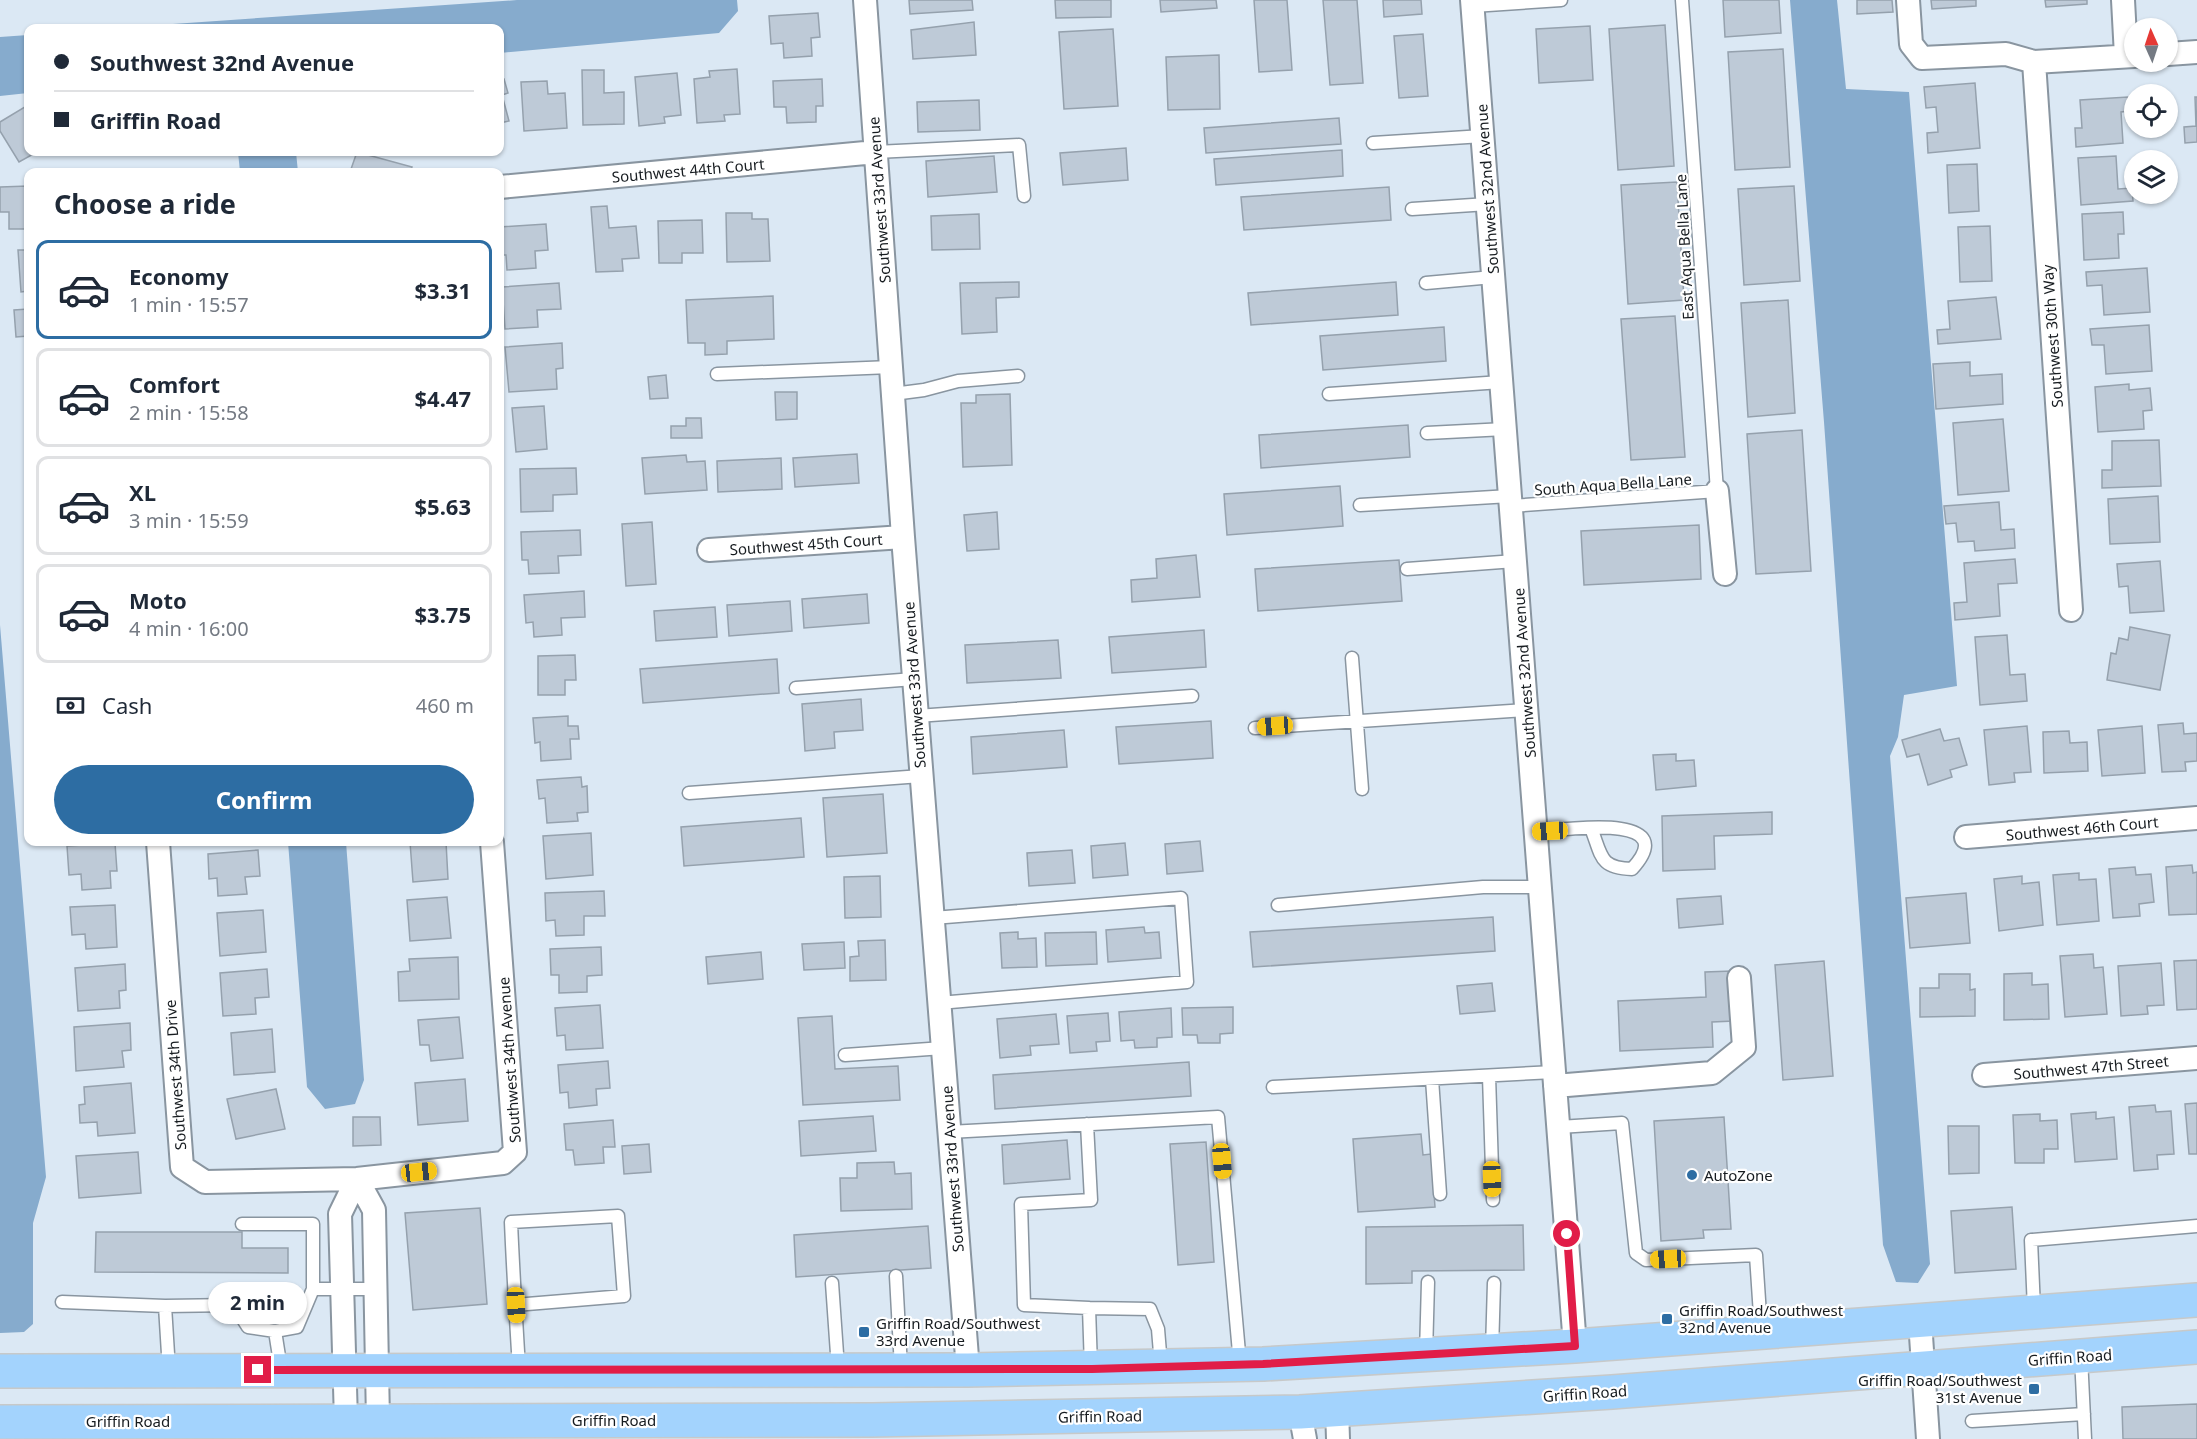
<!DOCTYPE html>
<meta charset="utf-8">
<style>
body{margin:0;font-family:"Noto Sans",sans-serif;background:#f6f6f7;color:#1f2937;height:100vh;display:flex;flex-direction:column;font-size:22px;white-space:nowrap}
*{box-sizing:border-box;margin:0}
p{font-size:20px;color:#747a83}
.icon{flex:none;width:33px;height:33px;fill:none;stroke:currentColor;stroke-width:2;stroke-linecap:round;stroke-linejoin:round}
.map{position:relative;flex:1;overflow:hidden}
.panel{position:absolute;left:24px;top:168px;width:480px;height:678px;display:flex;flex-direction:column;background:#fff;border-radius:12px;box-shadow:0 2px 4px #0004}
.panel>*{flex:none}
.top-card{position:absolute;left:24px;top:24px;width:480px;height:132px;border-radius:12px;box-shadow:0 2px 4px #0004;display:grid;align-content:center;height:132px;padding:0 30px;background:#fff}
.needle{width:39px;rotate:357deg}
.buttons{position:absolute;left:2124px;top:18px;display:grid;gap:12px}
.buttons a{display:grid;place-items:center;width:54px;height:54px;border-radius:50%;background:#fff;box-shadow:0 2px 4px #0004;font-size:30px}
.end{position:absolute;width:27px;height:27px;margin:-14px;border:8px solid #e11d48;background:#fff;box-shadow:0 0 0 3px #fff}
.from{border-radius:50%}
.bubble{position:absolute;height:42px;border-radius:21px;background:#fff;box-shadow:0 2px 4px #0004;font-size:20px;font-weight:700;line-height:42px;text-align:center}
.car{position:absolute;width:18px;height:36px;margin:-18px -9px;border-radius:8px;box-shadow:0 0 4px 2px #0007;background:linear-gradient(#f5c518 24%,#345 0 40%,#f5c518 0 76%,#345 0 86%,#f5c518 0)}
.top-card b{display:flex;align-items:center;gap:21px;height:57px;font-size:22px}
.top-card b+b{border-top:2px solid #e0e1e3}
.top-card i{width:15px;height:15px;background:#1f2937}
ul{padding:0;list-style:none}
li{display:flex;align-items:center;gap:18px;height:99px;margin:0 12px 9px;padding:0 18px;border:3px solid #e0e1e3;border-radius:12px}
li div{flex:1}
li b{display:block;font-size:22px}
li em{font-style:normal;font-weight:700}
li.active{border-color:#2d6da3}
li>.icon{width:54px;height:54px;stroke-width:1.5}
h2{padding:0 30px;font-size:27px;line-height:72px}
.pay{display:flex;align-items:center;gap:15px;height:66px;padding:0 30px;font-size:22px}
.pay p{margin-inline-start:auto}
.cta{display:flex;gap:12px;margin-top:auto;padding:12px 30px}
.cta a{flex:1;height:69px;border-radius:36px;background:#2d6da3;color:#fff;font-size:24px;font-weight:700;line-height:69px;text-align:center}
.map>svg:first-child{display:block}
.water{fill:#86abcd}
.building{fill:#becad7;stroke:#95a1ad;stroke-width:1.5}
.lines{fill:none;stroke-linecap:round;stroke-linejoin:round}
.lane-casing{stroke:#8995a0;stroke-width:15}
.street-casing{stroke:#8995a0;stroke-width:26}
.primary-casing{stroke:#c7c9c9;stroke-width:36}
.lane{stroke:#fff;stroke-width:12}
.street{stroke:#fff;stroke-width:22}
.primary{stroke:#a3d3fd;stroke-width:33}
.route{stroke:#e11d48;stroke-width:8}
.poi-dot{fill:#2d6da3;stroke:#fff;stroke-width:2}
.labels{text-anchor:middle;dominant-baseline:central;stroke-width:4.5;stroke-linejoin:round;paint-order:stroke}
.street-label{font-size:15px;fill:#171c20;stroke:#fff}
.poi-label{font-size:15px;fill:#171c20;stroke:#fff;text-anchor:start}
</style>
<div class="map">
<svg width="2197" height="1439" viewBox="0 0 2197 1439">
<rect width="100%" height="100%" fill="#dbe8f4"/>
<!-- water -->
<path class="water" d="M517,0H737L738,11L719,33L500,53V28H115Z
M1790,0H1837L1846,89L1909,92L1957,686L1904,695L1898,737L1890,756L1930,1264L1918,1283L1896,1282L1883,1245L1824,422Z
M28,35V93L0,96V37Z
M238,152H296L298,172H240Z
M0,625L46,1177L33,1223V1324L24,1332L0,1333Z
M288,842H346L364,1080L355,1104L325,1109L307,1087Z"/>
<!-- building -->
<path class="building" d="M909,0H972L973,10L910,14Z
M1055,0H1111V17L1056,18Z
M1160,0H1216L1217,8L1161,12Z
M1254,0H1287L1292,70L1259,72Z
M1323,0H1357L1363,83L1330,85Z
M1383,0H1421L1422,14L1384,17Z
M1723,0H1779L1781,33L1725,37Z
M1857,0H1892L1893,12L1857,14Z
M1931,0H1976V6L1932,9Z
M2045,0H2087V4L2046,7Z
M818,13L820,37L811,38L812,56L784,58L783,43L771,44L769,16Z
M974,22L976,55L913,59L911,30Z
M1665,25L1674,166L1618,170L1609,29Z
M1590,26L1593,80L1539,83L1536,29Z
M1113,29L1118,106L1064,109L1059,32Z
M1423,34L1428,96L1399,98L1394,36Z
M1783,49L1790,167L1735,170L1728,52Z
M1219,55L1220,109L1168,110L1166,57Z
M737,69L740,114L724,115L725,121L697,123L694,79L710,77L709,71Z
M582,70H604V93L624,92V124L583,125Z
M677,73L681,115L664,117L665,123L639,126L635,77Z
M504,79L508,93L502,95L509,121L500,123V81Z
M822,79L823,106H816V122L787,123L786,107H774L773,81Z
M547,81L548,94L565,93L567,128L524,131L521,82Z
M1975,83L1980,148L1928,153L1927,133L1938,132L1936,107L1926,108L1924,87Z
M2128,97L2129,111L2121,112L2123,143L2076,147L2075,128H2082L2080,100Z
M2195,97H2197V142L2185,143L2184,127L2196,126Z
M979,100L980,130L918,132L917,102Z
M28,105V152H37L19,162L0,131V122Z
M1339,118L1341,144L1206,153L1204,128Z
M1126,148L1128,180L1063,185L1060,153Z
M1342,150L1343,176L1216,185L1214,159Z
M357,152L412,167L410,172H350Z
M994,156L997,192L928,197L926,161Z
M2116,156L2118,189L2132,188L2133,201L2081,205L2078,158Z
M1977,164L1979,211L1949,213L1947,165Z
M1677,182L1684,300L1628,304L1621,185Z
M28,186V229H9V212H0V187Z
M1794,186L1800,281L1744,285L1738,189Z
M1389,187L1391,220L1244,230L1241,197Z
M607,206L609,228L636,226L639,258L622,259L623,271L596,272L591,207Z
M2123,212L2124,234H2118L2119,258L2084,260L2082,214Z
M726,213H752V219H768L770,261L727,262Z
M979,214L980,249L932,250L931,216Z
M702,220L703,253H682V263H659L658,221Z
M546,224L548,250L535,251L536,268L507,270L506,255H500V227Z
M1990,226L1992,281L1960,282L1958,227Z
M18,250H28V291L21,292Z
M2147,268L2150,312L2104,315L2102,285L2087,286L2086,272Z
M1019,282V297L996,298L997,332L962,334L960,283Z
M1396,282L1398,315L1251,325L1248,293Z
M559,283L561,309L537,310L538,327L505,329L502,287Z
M773,296L774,339L727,341V354L705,355V343H688L686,300Z
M1996,297L2001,339L1938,344L1937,330L1950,329L1948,301Z
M1788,300L1795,413L1748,417L1741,303Z
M28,309V336L16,337L14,310Z
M1675,316L1685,457L1631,460L1621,319Z
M2149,325L2152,371L2106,374L2104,345H2092L2090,329Z
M1444,327L1446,361L1323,370L1320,336Z
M562,343L563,368L556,369L557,389L509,392L505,347Z
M1970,362V376L2002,374L2003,404L1936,409L1933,364Z
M666,375L668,398L650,399L648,377Z
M2129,384V390L2150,388L2152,410L2143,411L2144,429L2098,432L2095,387Z
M775,392H797V419L776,420Z
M1010,394L1012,465L963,467L961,403H976V395Z
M544,406L547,449L516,452L512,408Z
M686,418H701L702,438H671V426H686Z
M2003,419L2009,491L1958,495L1953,423Z
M1408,425L1410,457L1261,468L1259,435Z
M1802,430L1811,571L1756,574L1747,434Z
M2159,440L2161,486L2102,488V470H2112V441Z
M857,454L859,483L795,487L793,458Z
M686,455L687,462L705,461L707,490L645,494L642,458Z
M781,458L782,489L718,492L717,461Z
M576,468L577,494L553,495V511L521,512L520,469Z
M1340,486L1343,526L1227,535L1224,494Z
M2158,496L2160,542L2110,544L2108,499Z
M1999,502L2001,530L2014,529L2015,548L1975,551L1974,541L1958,542L1956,523L1946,524L1944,506Z
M997,512L999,549L967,551L964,515Z
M652,522L656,584L626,586L622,524Z
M1699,525L1701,579L1584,585L1581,531Z
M580,530L581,555L558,556L559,573L529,574L528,560H522L521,532Z
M1196,555L1200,597L1132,602L1131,580L1157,578L1156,559Z
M2015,559L2017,583L1998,584L2000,616L1955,620L1954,603L1967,602L1964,563Z
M1399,560L1402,601L1258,611L1255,569Z
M2160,561L2164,611L2130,613L2128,586L2119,587L2117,564Z
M584,591L585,617L561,618L562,635L534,637L533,622L526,623L524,595Z
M867,594L869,623L804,628L802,599Z
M790,601L792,631L729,636L727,605Z
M715,607L717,637L656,641L654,611Z
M2130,627L2170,635L2160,690L2107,680L2111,653L2116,654L2119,638L2128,640Z
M1204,630L1206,667L1112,673L1109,637Z
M2007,635L2010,675L2025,674L2027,701L1980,705L1975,637Z
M1058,640L1061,678L967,683L965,645Z
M575,655L576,680H565V695H538V656Z
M777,659L779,693L643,703L640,669Z
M861,699L863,730L834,732L835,748L805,751L802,704Z
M568,716V726H578L579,739H570L571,759L541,761L540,742L535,743L533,718Z
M1211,721L1213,758L1119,764L1116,727Z
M2183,723L2184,734L2197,733V761L2185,762L2186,771L2162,772L2158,725Z
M2027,726L2031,772L2014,773L2015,782L1989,785L1984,730Z
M2142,726L2145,773L2102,776L2098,730Z
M1940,729L1944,741L1959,738L1967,765L1950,770L1952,777L1928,785L1919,754L1907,757L1902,740Z
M1064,730L1067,767L973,774L971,737Z
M2069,731L2070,743L2087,742L2088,771L2044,773L2043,732Z
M1676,754V761L1694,760L1696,786L1656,790L1653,755Z
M581,777L582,787L587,786L588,812L577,813L578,821L547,823L545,798L539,799L537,780Z
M883,794L887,853L827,857L823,798Z
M1772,812V834L1714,836L1715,869L1663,871L1662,816Z
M801,818L804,857L684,866L681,827Z
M591,833L593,875L546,879L543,836Z
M1200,841L1203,871L1167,874L1165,844Z
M410,842H446L448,879L413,882Z
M115,843L117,871H110L111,888L82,890L81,874L69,875L67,846Z
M1125,843L1128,875L1093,878L1091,846Z
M258,850L260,876L245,877L247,894L218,896L217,878L209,879L208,854Z
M1072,850L1075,883L1029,886L1027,853Z
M2192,865L2193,873L2197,872V914L2169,915L2166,867Z
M2135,867L2136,875L2151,874L2154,902L2139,904L2140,916L2113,918L2109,869Z
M2079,873V880L2096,879L2099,921L2057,925L2053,875Z
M880,876L881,917L845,918L844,877Z
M2022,876V884L2039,882L2043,925L1999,931L1994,879Z
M604,891L605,916H584V935L556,936L555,920L546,921L545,893Z
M1966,893L1970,943L1910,948L1906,898Z
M1721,896L1723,924L1679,928L1677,899Z
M447,897L451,938L410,941L407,900Z
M115,905L117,947L86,949L85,934L72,935L70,907Z
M263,910L266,952L220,956L217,913Z
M1493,917L1495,951L1253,967L1250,932Z
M1144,927L1145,933L1159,932L1161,958L1108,962L1106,930Z
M1018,932V939L1036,938L1037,967L1002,968L1000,933Z
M1096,932L1097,964L1046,966L1045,933Z
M885,940L886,980L850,981V957L859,956L858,941Z
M844,942L845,968L804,970L802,944Z
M601,947L602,975L587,976V992L559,993V975H551L550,949Z
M761,952L763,979L708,984L706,957Z
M2093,954L2094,968L2103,967L2107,1014L2065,1017L2060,956Z
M458,957L459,999L399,1001L398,972L410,971L409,959Z
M2197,960V1009L2177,1010L2174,961Z
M1824,961L1833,1076L1783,1080L1775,965Z
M2161,963L2164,1005L2147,1006L2148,1014L2121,1016L2118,966Z
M125,964L126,990L119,991L120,1008L78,1011L75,968Z
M267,969L269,997L255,998L256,1014L223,1016L220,973Z
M1732,971L1734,1021L1712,1022L1713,1047L1620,1051L1618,1001L1706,997L1705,972Z
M2032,973V985L2048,984L2049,1019L2004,1020V974Z
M1939,974H1970V990L1975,989V1016L1920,1017V988H1939Z
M1492,983L1495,1011L1460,1014L1457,986Z
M600,1005L603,1048L566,1050L565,1035L557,1036L555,1008Z
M1233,1007V1033L1220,1034V1043H1198L1197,1035H1183L1182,1008Z
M1171,1008L1172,1037L1157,1038V1047L1135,1048L1134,1040L1121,1041L1119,1012Z
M1108,1013L1110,1041L1096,1042L1097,1051L1070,1053L1067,1016Z
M1056,1014L1059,1044L1030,1046L1031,1055L1000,1058L997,1019Z
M832,1016L835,1069L898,1066L900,1100L803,1105L798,1018Z
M459,1017L463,1058L431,1061L429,1045H420L418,1020Z
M130,1023L131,1050L122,1051L124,1067L76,1071L74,1027Z
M272,1029L275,1072L234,1075L231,1033Z
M608,1061L610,1088L596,1089L597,1105L569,1108L568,1092L560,1093L558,1065Z
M1189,1062L1191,1096L995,1109L993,1075Z
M465,1079L468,1121L418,1125L415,1083Z
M131,1083L135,1133L98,1136L97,1122L80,1123L79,1105L85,1104L84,1087Z
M276,1089L285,1129L236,1139L227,1099Z
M2197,1103V1154H2189L2185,1104Z
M2155,1105L2156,1112L2171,1111L2174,1154L2157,1155L2158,1169L2134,1171L2129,1107Z
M2096,1112V1119L2114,1117L2117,1159L2075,1162L2071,1114Z
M2040,1114V1121L2057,1120L2058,1149H2044V1163H2015L2013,1115Z
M873,1116L876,1151L801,1156L799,1121Z
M353,1117H380L381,1145L353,1146Z
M1724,1117L1731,1229L1703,1230L1704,1238L1661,1241L1654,1121Z
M613,1120L615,1147H603L604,1163L575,1165L573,1150H566L564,1124Z
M1948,1126H1979V1173L1949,1174Z
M1421,1134L1423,1155L1431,1154L1435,1207L1358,1212L1353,1139Z
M1067,1140L1070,1179L1004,1184L1002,1145Z
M1206,1142L1214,1262L1178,1265L1170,1144Z
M649,1144L651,1172L624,1174L622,1146Z
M138,1152L141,1193L79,1198L76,1156Z
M894,1162L895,1174L911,1173L912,1209L841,1211L840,1178H857V1163Z
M2012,1207L2016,1269L1955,1273L1951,1211Z
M480,1208L487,1304L413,1310L405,1213Z
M1523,1225L1524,1270L1412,1271V1283L1366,1284V1227Z
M928,1226L931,1268L796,1277L794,1235Z
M96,1232H242V1248H288V1273L95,1272Z
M2197,1404V1439H2123L2122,1407Z"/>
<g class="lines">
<!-- lane casing -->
<g class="lane-casing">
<path id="lane" d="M1473,6L1561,0
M1373,143L1483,136
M876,152L1019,145L1024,196
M1412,209L1488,204
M1426,283L1493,277
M717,374L891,367
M893,394L924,390L958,381L1018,376
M1329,394L1501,382
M1427,433L1505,429
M1360,505L1510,496
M1511,506L1717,491L1682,0
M1407,569L1515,561
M1352,658L1362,789
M796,688L914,679
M917,716L1192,696
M1255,728L1526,710
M689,793L921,776
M1536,832C1560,830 1685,811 1632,869C1599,868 1602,856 1591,828
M1278,905L1483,887H1540
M933,918L1181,898L1187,982L939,1003
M845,1055L943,1048
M1489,1076L1493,1200
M1432,1079L1440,1194
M1273,1087L1554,1072
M1087,1124L1091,1200L1021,1204L1024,1305L1089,1308L1091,1367
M1559,1127L1622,1123L1636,1253L1646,1260L1756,1255L1761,1330
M949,1132L1218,1117L1240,1364
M242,1224H313V1289L297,1327L275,1331
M896,1276L901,1368
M832,1283L838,1368
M313,1289H375
M62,1302L165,1306
M515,1305L624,1296L618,1216L511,1222C513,1270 516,1319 519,1368
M1089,1308L1150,1309L1158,1329L1161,1365
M2034,1309L2031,1240L2197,1226
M1492,1350L1494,1283
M1426,1354L1428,1282
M2081,1357L2085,1439
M169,1370L165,1306L234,1305L248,1327L275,1331L281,1369
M1972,1421L2084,1414"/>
</g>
<!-- street casing -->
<g class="street-casing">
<path id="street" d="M865,0L903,537L968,1370
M1472,0L1575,1346
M1908,0L1911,44L1922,58L2006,54L2034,62L2134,56
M2123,0L2126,56
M2168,54L2197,52
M2034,62L2071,610
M500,187L876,152
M1717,491L1725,574
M709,550L903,537
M1966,837L2197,818
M158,842L182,1167L205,1182L357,1179L503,1163L515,1152L492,842
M1984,1075L2197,1058
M1555,1086L1712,1073L1744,1047L1739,978
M357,1179L374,1210L378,1421
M1920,1321L1928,1439
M1337,1409L1338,1439
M1300,1412L1305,1439
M346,1421L340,1214L357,1179"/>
</g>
<!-- primary casing -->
<g class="primary-casing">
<path id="primary" d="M0,1371L968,1370L1263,1364L1575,1346L2197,1300
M0,1422L872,1420L1300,1412L1612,1392L2197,1347"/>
</g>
<!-- lane -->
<use href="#lane" class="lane"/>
<!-- street -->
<use href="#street" class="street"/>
<!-- primary -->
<use href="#primary" class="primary"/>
</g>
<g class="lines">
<!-- route -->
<path class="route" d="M258,1370L1092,1369L1263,1364L1575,1346L1567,1234"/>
</g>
<!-- markers -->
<g class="poi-dot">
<circle cx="1692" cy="1175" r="6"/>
<rect x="1661" y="1313" width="12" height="12" rx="3"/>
<rect x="858" y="1326" width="12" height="12" rx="3"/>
<rect x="2028" y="1383" width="12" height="12" rx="3"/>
</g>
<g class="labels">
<!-- street labels -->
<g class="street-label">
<text transform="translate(688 170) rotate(-5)">Southwest 44th Court</text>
<text transform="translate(1487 189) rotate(-94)">Southwest 32nd Avenue</text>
<text transform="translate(879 200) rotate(-94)">Southwest 33rd Avenue</text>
<text transform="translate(1684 247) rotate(-93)">East Aqua Bella Lane</text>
<text transform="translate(2052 336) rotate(-94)">Southwest 30th Way</text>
<text transform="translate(1613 484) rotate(-4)">South Aqua Bella Lane</text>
<text transform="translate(806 544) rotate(-4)">Southwest 45th Court</text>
<text transform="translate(1524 673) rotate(-94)">Southwest 32nd Avenue</text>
<text transform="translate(914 685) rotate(-94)">Southwest 33rd Avenue</text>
<text transform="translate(2082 828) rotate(-5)">Southwest 46th Court</text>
<text transform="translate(509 1060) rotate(-94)">Southwest 34th Avenue</text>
<text transform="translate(2091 1067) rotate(-5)">Southwest 47th Street</text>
<text transform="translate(175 1075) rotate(-94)">Southwest 34th Drive</text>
<text transform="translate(952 1169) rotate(-94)">Southwest 33rd Avenue</text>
<text transform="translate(2070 1357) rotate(-4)">Griffin Road</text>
<text transform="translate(1585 1393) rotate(-4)">Griffin Road</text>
<text transform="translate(1100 1416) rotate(-1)">Griffin Road</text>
<text x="614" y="1420">Griffin Road</text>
<text x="128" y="1421">Griffin Road</text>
</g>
<!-- poi labels -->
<g class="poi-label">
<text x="1704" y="1175">AutoZone</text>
<text x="1679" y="1310">Griffin Road/Southwest<tspan x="1679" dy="17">32nd Avenue</tspan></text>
<text x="876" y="1323">Griffin Road/Southwest<tspan x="876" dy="17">33rd Avenue</tspan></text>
<text x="2022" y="1380" text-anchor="end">Griffin Road/Southwest<tspan x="2022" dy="17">31st Avenue</tspan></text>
</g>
</g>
</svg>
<div class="buttons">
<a><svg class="needle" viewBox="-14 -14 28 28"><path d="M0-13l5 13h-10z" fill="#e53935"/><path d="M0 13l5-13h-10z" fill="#747a83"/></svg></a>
<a><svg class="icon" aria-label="locate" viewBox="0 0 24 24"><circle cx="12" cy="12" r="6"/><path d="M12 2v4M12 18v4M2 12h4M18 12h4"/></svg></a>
<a><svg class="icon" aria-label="layers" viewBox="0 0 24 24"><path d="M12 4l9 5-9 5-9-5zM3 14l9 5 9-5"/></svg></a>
</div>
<i class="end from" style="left:1567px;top:1234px"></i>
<i class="end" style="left:258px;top:1370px"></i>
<div class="bubble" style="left:208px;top:1282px;width:99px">2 min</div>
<i class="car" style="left:1275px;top:726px;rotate:266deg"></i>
<i class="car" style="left:1550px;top:831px;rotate:267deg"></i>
<i class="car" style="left:1222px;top:1161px;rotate:175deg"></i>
<i class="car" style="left:419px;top:1172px;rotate:84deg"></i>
<i class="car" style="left:1492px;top:1179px;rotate:178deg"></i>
<i class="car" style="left:1668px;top:1259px;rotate:267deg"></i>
<i class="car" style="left:516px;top:1305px;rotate:177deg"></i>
<div class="top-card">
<b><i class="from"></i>Southwest 32nd Avenue</b>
<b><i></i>Griffin Road</b>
</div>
<section class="panel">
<h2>Choose a ride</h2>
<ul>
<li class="active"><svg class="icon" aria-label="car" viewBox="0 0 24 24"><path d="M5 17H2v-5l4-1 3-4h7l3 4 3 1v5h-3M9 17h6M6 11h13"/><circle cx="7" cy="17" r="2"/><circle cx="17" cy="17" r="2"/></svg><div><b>Economy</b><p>1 min · 15:57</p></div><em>$3.31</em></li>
<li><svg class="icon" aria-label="car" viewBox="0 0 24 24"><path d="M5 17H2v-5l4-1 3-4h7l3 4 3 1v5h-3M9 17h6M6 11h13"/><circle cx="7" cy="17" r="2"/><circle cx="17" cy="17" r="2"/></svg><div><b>Comfort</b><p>2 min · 15:58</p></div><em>$4.47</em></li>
<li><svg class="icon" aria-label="car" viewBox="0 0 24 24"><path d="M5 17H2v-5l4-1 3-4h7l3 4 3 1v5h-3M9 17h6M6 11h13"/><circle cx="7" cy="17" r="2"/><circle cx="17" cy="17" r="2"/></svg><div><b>XL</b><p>3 min · 15:59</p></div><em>$5.63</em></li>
<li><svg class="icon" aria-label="car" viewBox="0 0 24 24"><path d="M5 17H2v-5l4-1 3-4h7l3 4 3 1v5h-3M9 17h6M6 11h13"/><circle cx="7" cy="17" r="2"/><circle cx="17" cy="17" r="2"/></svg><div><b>Moto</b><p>4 min · 16:00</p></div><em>$3.75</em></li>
</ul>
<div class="pay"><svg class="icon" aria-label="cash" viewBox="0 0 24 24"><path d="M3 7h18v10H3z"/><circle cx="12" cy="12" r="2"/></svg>Cash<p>460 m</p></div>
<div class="cta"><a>Confirm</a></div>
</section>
</div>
